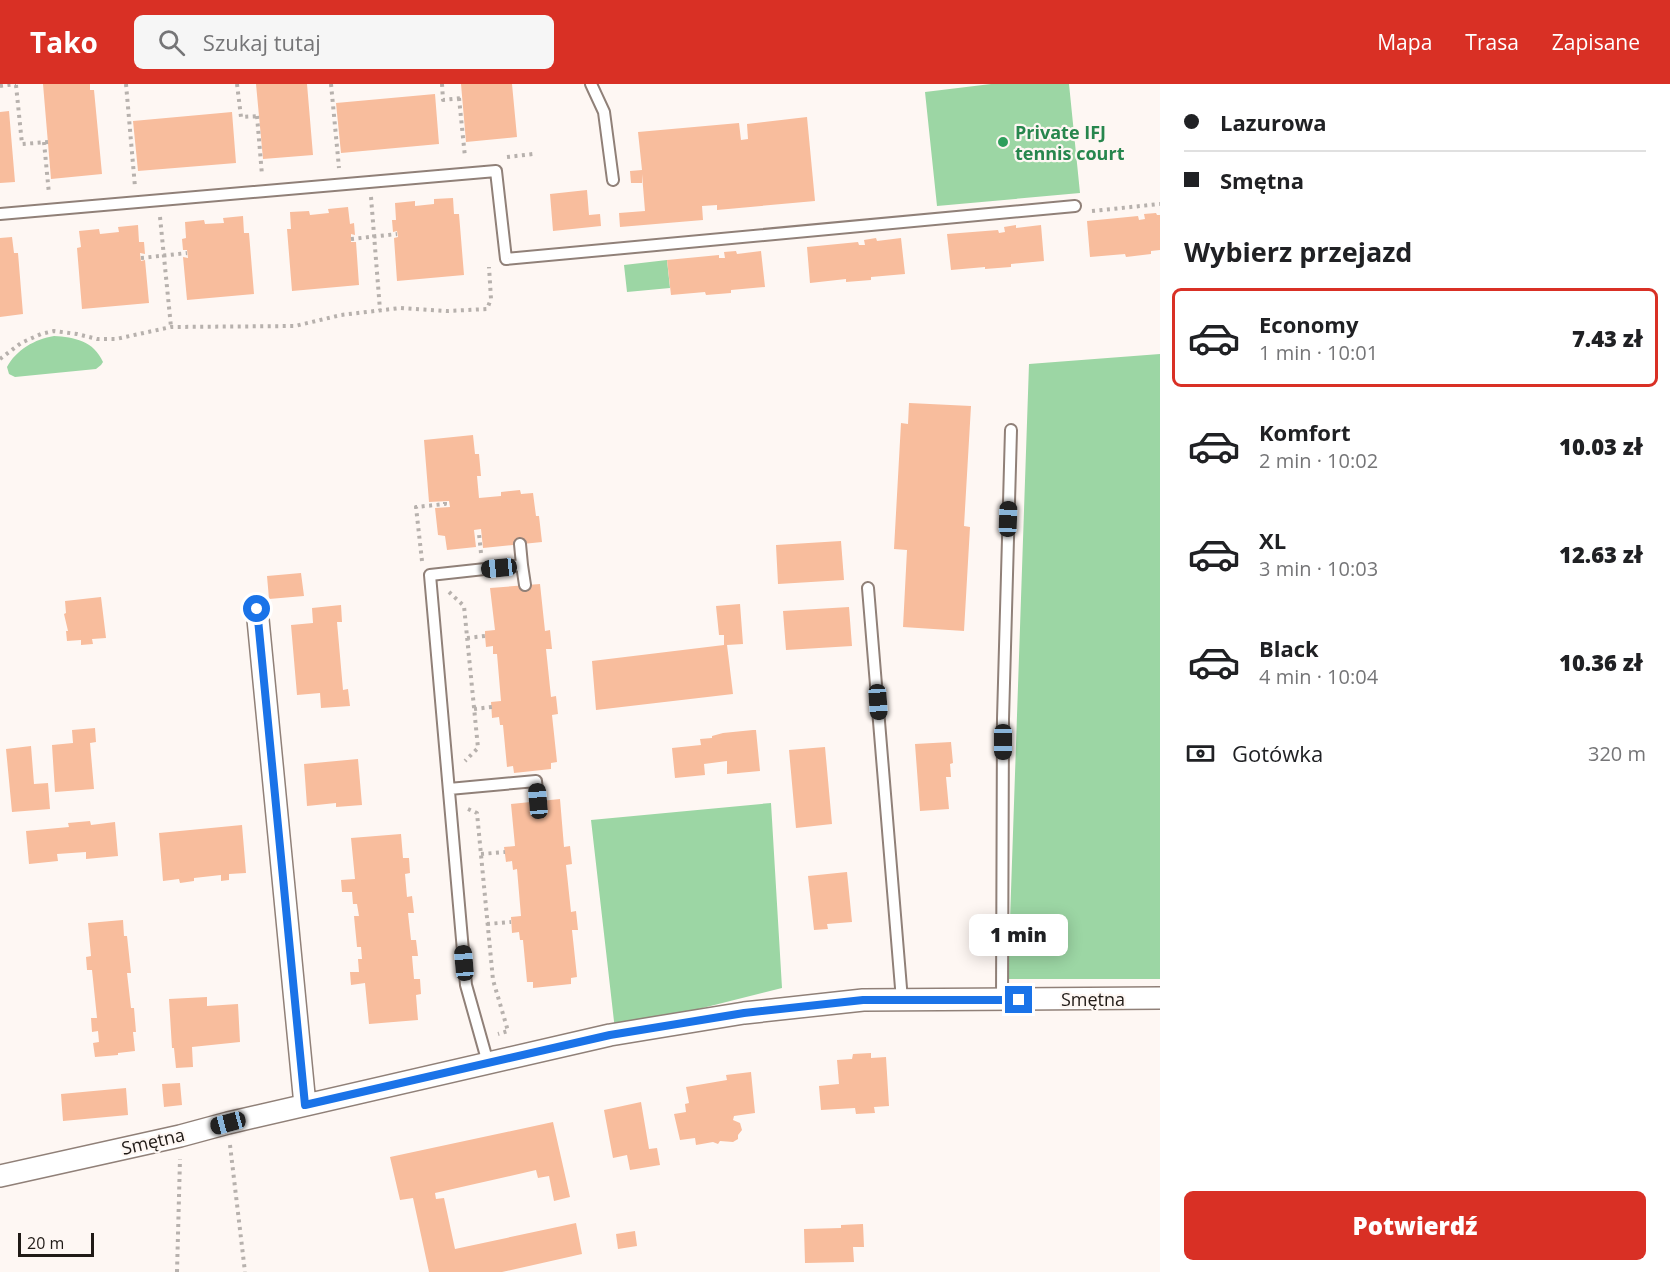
<!DOCTYPE html>
<html lang="pl">
<meta charset="utf-8">
<style>
body{margin:0;font-family:"Open Sans",sans-serif;background:#f6f6f6;color:#202124;height:100vh;display:flex;flex-direction:column;font-size:22px;white-space:nowrap}
*{box-sizing:border-box;margin:0}
p{font-size:20px;color:#757577}
.icon{flex:none;width:33px;height:33px;fill:none;stroke:currentColor;stroke-width:2;stroke-linecap:round;stroke-linejoin:round}
.map{position:relative;flex:1;overflow:hidden}
.panel{display:flex;flex-direction:column;background:#fff;width:510px}
.panel>*{flex:none}
.top-card{display:grid;align-content:center;height:132px;padding:0 24px;background:#fff}
.scale{position:absolute;left:18px;bottom:15px;width:76px;box-sizing:border-box;padding-left:6px;border:3px solid #201a16;border-top:0;font-size:16px;line-height:21px;white-space:nowrap;color:#201a16;-webkit-text-stroke:4px #fef7f3;paint-order:stroke}
.end{position:absolute;width:27px;height:27px;margin:-14px;border:8px solid #1a73e8;background:#fff;box-shadow:0 0 0 3px #fff}
.from{border-radius:50%}
.bubble{position:absolute;height:42px;border-radius:9px;background:#fff;box-shadow:0 3px 15px #0003;font-size:20px;font-weight:800;line-height:42px;text-align:center}
.car{position:absolute;width:18px;height:36px;margin:-18px -9px;border-radius:8px;box-shadow:0 0 4px 2px #0007;background:linear-gradient(#222 24%,#8ab4d8 0 40%,#222 0 76%,#8ab4d8 0 86%,#222 0)}
.top-card b{display:flex;align-items:center;gap:21px;height:57px;font-size:22px}
.top-card b+b{border-top:2px solid #e0e0e0}
.top-card i{width:15px;height:15px;background:#202124}
ul{padding:0;list-style:none}
li{display:flex;align-items:center;gap:18px;height:99px;margin:0 12px 9px;padding:0 12px;border:3px solid transparent;border-radius:9px}
li div{flex:1}
li b{display:block;font-size:22px}
li em{font-style:normal;font-weight:800}
li.current{border-color:#d93025}
li>.icon{width:54px;height:54px;stroke-width:1.5}
h2{padding:0 24px;font-size:27px;line-height:72px}
.pay{display:flex;align-items:center;gap:15px;height:66px;padding:0 24px;font-size:22px}
.pay p{margin-inline-start:auto}
.primary-button{display:flex;gap:12px;margin-top:auto;padding:12px 24px}
.primary-button a{flex:1;height:69px;border-radius:9px;background:#d93025;color:#fff;font-size:24px;font-weight:800;line-height:69px;text-align:center}
header{display:flex;align-items:center;gap:36px;box-sizing:border-box;height:84px;padding:0 30px;background:#d93025;color:#fff}
header strong{font-size:28px}
nav{display:flex;gap:33px;margin-inline-start:auto;font-size:21px}
.search{width:420px;height:54px;background:#f6f6f6;display:flex;align-items:center;gap:15px;box-sizing:border-box;padding:0 21px;border-radius:9px;color:#757577;font-size:22px}
main{display:flex;flex:1;min-height:0}
.map>svg:first-child{display:block}
.green{fill:#9cd6a4}
.building{fill:#f8bd9d}
.lines{fill:none;stroke-linecap:round;stroke-linejoin:round}
.service-casing{stroke:#908078;stroke-width:14}
.minor-casing{stroke:#908078;stroke-width:24}
.path{stroke:#b7b1ad;stroke-width:4;stroke-dasharray:3 4.5;stroke-linecap:butt}
.service{stroke:#fff;stroke-width:10}
.minor{stroke:#fff;stroke-width:21}
.route{stroke:#1a73e8;stroke-width:8}
.leisure-dot{fill:#2e9e5b;stroke:#fef7f3;stroke-width:2}
.labels{text-anchor:middle;dominant-baseline:central;stroke-width:4.5;stroke-linejoin:round;paint-order:stroke}
.leisure-label{font-size:18px;font-weight:bold;fill:#27864d;stroke:#fef7f3;text-anchor:start}
.street-label{font-size:18px;fill:#201a16;stroke:#fef7f3}
</style>
<header>
<strong>Tako</strong>
<div class="search"><svg class="icon" aria-label="search" viewBox="0 0 24 24"><circle cx="10" cy="10" r="6"/><path d="M15 15l6 6"/></svg>Szukaj tutaj</div>
<nav><a>Mapa</a><a>Trasa</a><a>Zapisane</a></nav>
</header>
<main>
<div class="map">
<svg width="1160" height="1188" viewBox="0 0 1160 1188">
<rect width="100%" height="100%" fill="#fef7f3"/>
<!-- green -->
<path class="green" d="M991,0H1069L1080,109L937,122L925,8Z
M667,176L670,204L627,208L624,181Z
M54,252C74,253 94,257 103,278L101,281L96,285L15,293L9,290L7,283C16,266 35,255 54,252Z
M1160,270V895H1008L1029,280Z
M771,719L782,904L615,946L591,736Z"/>
<!-- building -->
<path class="building" d="M43,0H90V6H94L102,90L51,95Z
M256,0H307L313,71L263,75Z
M461,0H512L517,53L466,58Z
M435,10L439,60L341,69L336,19Z
M9,27L15,98L0,99V28Z
M232,28L236,79L138,87L133,37Z
M807,33L815,117L717,126V121L702,122L703,136L620,143L619,129L645,127L642,90V99H631L630,87L642,86L638,48L739,39L741,56L748,55L747,40Z
M587,106L589,131L600,130L601,142L553,147L550,110Z
M453,114L454,130H459L464,191L397,197L394,154L398,153L397,147L393,148L392,136H396L395,119L415,117V122L434,120V115Z
M348,123L350,140L354,139L355,151L351,150V158H356L359,201L292,207L287,145H291L290,128L309,127L310,131L329,129L328,125Z
M1156,129L1157,131H1160V166L1151,167V170L1126,173L1125,170L1090,173L1087,137L1138,132L1139,136L1145,135L1144,130Z
M243,132L244,149H249L254,210L187,216L183,173L188,174L187,166H183L182,155L186,154L185,138L204,136L205,140L224,139L223,134Z
M138,141L139,158H144L145,170L140,169L141,177L145,176L149,219L82,225L77,164L81,163L79,147L99,145L100,150L119,148L118,143Z
M1016,141V144L1041,141L1044,177L1011,180V183L985,185V183L951,186L947,150L998,146L999,149L1005,148L1004,143Z
M12,153L14,169H18L23,230L0,233V154Z
M876,154L877,157L901,154L905,190L871,193V196L846,198V195L810,199L807,163L858,158L859,161H865L864,156Z
M736,167L737,170L761,167L765,203L731,206V209L706,211L705,208L671,211L667,176L719,171V174H725L724,168Z
M909,319L971,322L964,442L970,443L964,547L903,543L907,466L894,465L901,339L908,340Z
M473,351L475,370H479L481,392H477L479,414L501,412V408L520,406L521,410L533,409L536,432H539L542,458L483,464L481,445L474,446L476,463L447,466L445,452L438,451L435,424L450,423L449,417L429,418L424,356Z
M841,457L844,496L778,500L776,461Z
M301,489L304,512L269,515L267,492Z
M540,500L545,547L550,546L552,565H546L551,613L556,612L558,630L552,631L557,678L551,679V685L514,689L513,682L507,683L503,641H500L499,633L492,634L491,618L501,617L497,570H493V562L486,563L485,552V547L495,546L490,504Z
M101,513L106,554L92,555L93,560L81,561V556L67,557L66,547H68L64,530L66,529L65,517Z
M740,520L743,560L727,561L733,610L596,626L592,577L724,561V551H719L716,522Z
M341,521L342,538H337L343,606L348,605L350,622L321,624L320,609L297,611L291,541L313,539L312,524Z
M849,523L852,562L786,566L783,527Z
M95,644L96,658L90,659L94,705L55,708L52,661L73,659L72,646Z
M753,646H756L760,687L727,690V677L704,680L705,691L675,694L672,664L701,661L700,655L712,654V652L723,649Z
M951,658L953,679L950,680L951,693H946L949,725L920,727L915,660Z
M31,662L34,700L48,699L50,725L12,728L6,665Z
M825,663L832,740L796,744L789,666Z
M358,675L362,721L336,723V719L307,722L304,680Z
M560,715L564,763L570,762L572,780L566,781L571,828L576,827L578,846H572L577,893L571,894V900L533,904V898H527L523,856H520L519,848L512,849L511,833L521,832L517,785L513,786L512,777L506,778L504,763L515,762L511,720Z
M90,737L91,741L115,738L118,772L86,775V768L57,770L58,777L29,780L26,747L69,743L68,739Z
M242,741L246,789L229,790V796L221,797V791L194,794V797L180,799L179,795L163,797L159,749Z
M401,750L403,774H409L410,789L405,790L407,813L412,812L414,829H408L411,856H416L418,872H412L414,895H420L421,910L416,911L418,936L369,940L365,899L351,901L350,888H359L358,875H362L361,863H357L354,832H359L357,820H353L352,808H342L341,796L355,795L351,754Z
M847,788L852,838L827,840L828,845L814,846L808,792Z
M123,836L124,852H127L131,889H127L131,924H134L136,948H133L135,967L118,969V971L95,973L93,959L99,958L98,947L92,948L91,934H97L92,886H87L86,873L91,872L88,839Z
M207,913V922L238,920L240,958L192,963L193,983L176,984L174,964H172L169,915Z
M871,969V974L886,973L889,1022L874,1023L875,1029L856,1030L855,1024L821,1026L819,1002L839,1000L837,976L852,975L853,970Z
M751,988L755,1029L734,1032L733,1036L740,1039L742,1046L738,1051V1055L733,1058L720,1057L718,1060L713,1058L696,1061L695,1054L680,1056L674,1030L686,1028L685,1020L689,1019L686,1003L727,996L726,991Z
M180,999L182,1021L164,1023L162,1000Z
M126,1004L128,1031L63,1037L61,1010Z
M641,1018L649,1065L657,1064L660,1081L630,1086L627,1071L613,1074L604,1026Z
M553,1038L570,1113L554,1117L549,1092L538,1094L536,1086L435,1109L436,1115L444,1114L455,1165L576,1139L582,1170L502,1188H429L413,1114L400,1116L390,1073Z
M863,1140L864,1163H853L854,1178L805,1179L804,1145L841,1144V1141Z
M635,1147L637,1162L618,1165L616,1150Z"/>
<g class="lines">
<!-- service casing -->
<g class="service-casing">
<path id="service" d="M591,0L604,28L613,96
M0,130L496,87L506,175L1075,122
M522,481L525,501
M868,504L902,916
M449,705L536,697L538,717
M1002,916L1003,635L1011,346
M488,979L466,901L430,491L522,481L520,460"/>
</g>
<!-- minor casing -->
<g class="minor-casing">
<path id="minor" d="M257,525L305,1021
M0,1092L180,1052L228,1039L610,951L744,929L863,916L1160,914"/>
</g>
<!-- path -->
<path class="path" d="M126,0L135,103
M237,0L241,33L260,32
M331,0L339,84
M442,0L443,16L462,14
M16,1L22,60L48,58
M0,2L16,0
M459,14L465,73
M257,32L262,91
M44,58L49,110
M507,73L533,70
M371,113L380,226
M1092,127L1160,120
M160,133L171,243
M351,155L397,150
M141,174L187,169
M0,275L21,259L41,250L54,247L77,250L97,255H116L171,243L295,242L341,231L400,224L447,227L487,225L491,215L489,183
M481,469L479,450H482
M422,477L416,423L445,420V417
M449,508L464,522L478,664L465,677
M467,554L485,552
M474,625L492,623
M468,725L477,729L493,896L508,947L498,950
M481,770L505,768
M487,840L511,838
M230,1061L245,1188
M177,1188L180,1075"/>
<!-- service -->
<use href="#service" class="service"/>
<!-- minor -->
<use href="#minor" class="minor"/>
</g>
<g class="lines">
<!-- route -->
<path class="route" d="M257,525L305,1021L610,951L744,929L863,916H1019"/>
</g>
<!-- markers -->
<circle class="leisure-dot" cx="1003" cy="58" r="6"/>
<g class="labels">
<!-- leisure labels -->
<g class="leisure-label">
<text x="1015" y="48">Private IFJ<tspan x="1015" dy="21">tennis court</tspan></text>
</g>
<!-- street labels -->
<g class="street-label">
<text x="1093" y="915">Smętna</text>
<text transform="translate(153 1057) rotate(-13)">Smętna</text>
</g>
</g>
</svg>
<div class="scale">20 m</div>
<i class="end from" style="left:257px;top:525px"></i>
<i class="end" style="left:1019px;top:916px"></i>
<div class="bubble" style="left:969px;top:830px;width:99px">1 min</div>
<i class="car" style="left:1008px;top:435px;rotate:2deg"></i>
<i class="car" style="left:499px;top:484px;rotate:264deg"></i>
<i class="car" style="left:878px;top:618px;rotate:176deg"></i>
<i class="car" style="left:1003px;top:658px;rotate:180deg"></i>
<i class="car" style="left:538px;top:717px;rotate:355deg"></i>
<i class="car" style="left:464px;top:879px;rotate:355deg"></i>
<i class="car" style="left:228px;top:1039px;rotate:255deg"></i>
</div>
<section class="panel">
<div class="top-card">
<b><i class="from"></i>Lazurowa</b>
<b><i></i>Smętna</b>
</div>
<h2>Wybierz przejazd</h2>
<ul>
<li class="current"><svg class="icon" aria-label="car" viewBox="0 0 24 24"><path d="M5 17H2v-5l4-1 3-4h7l3 4 3 1v5h-3M9 17h6M6 11h13"/><circle cx="7" cy="17" r="2"/><circle cx="17" cy="17" r="2"/></svg><div><b>Economy</b><p>1 min · 10:01</p></div><em>7.43 zł</em></li>
<li><svg class="icon" aria-label="car" viewBox="0 0 24 24"><path d="M5 17H2v-5l4-1 3-4h7l3 4 3 1v5h-3M9 17h6M6 11h13"/><circle cx="7" cy="17" r="2"/><circle cx="17" cy="17" r="2"/></svg><div><b>Komfort</b><p>2 min · 10:02</p></div><em>10.03 zł</em></li>
<li><svg class="icon" aria-label="car" viewBox="0 0 24 24"><path d="M5 17H2v-5l4-1 3-4h7l3 4 3 1v5h-3M9 17h6M6 11h13"/><circle cx="7" cy="17" r="2"/><circle cx="17" cy="17" r="2"/></svg><div><b>XL</b><p>3 min · 10:03</p></div><em>12.63 zł</em></li>
<li><svg class="icon" aria-label="car" viewBox="0 0 24 24"><path d="M5 17H2v-5l4-1 3-4h7l3 4 3 1v5h-3M9 17h6M6 11h13"/><circle cx="7" cy="17" r="2"/><circle cx="17" cy="17" r="2"/></svg><div><b>Black</b><p>4 min · 10:04</p></div><em>10.36 zł</em></li>
</ul>
<div class="pay"><svg class="icon" aria-label="cash" viewBox="0 0 24 24"><path d="M3 7h18v10H3z"/><circle cx="12" cy="12" r="2"/></svg>Gotówka<p>320 m</p></div>
<div class="primary-button"><a>Potwierdź</a></div>
</section>
</main>
